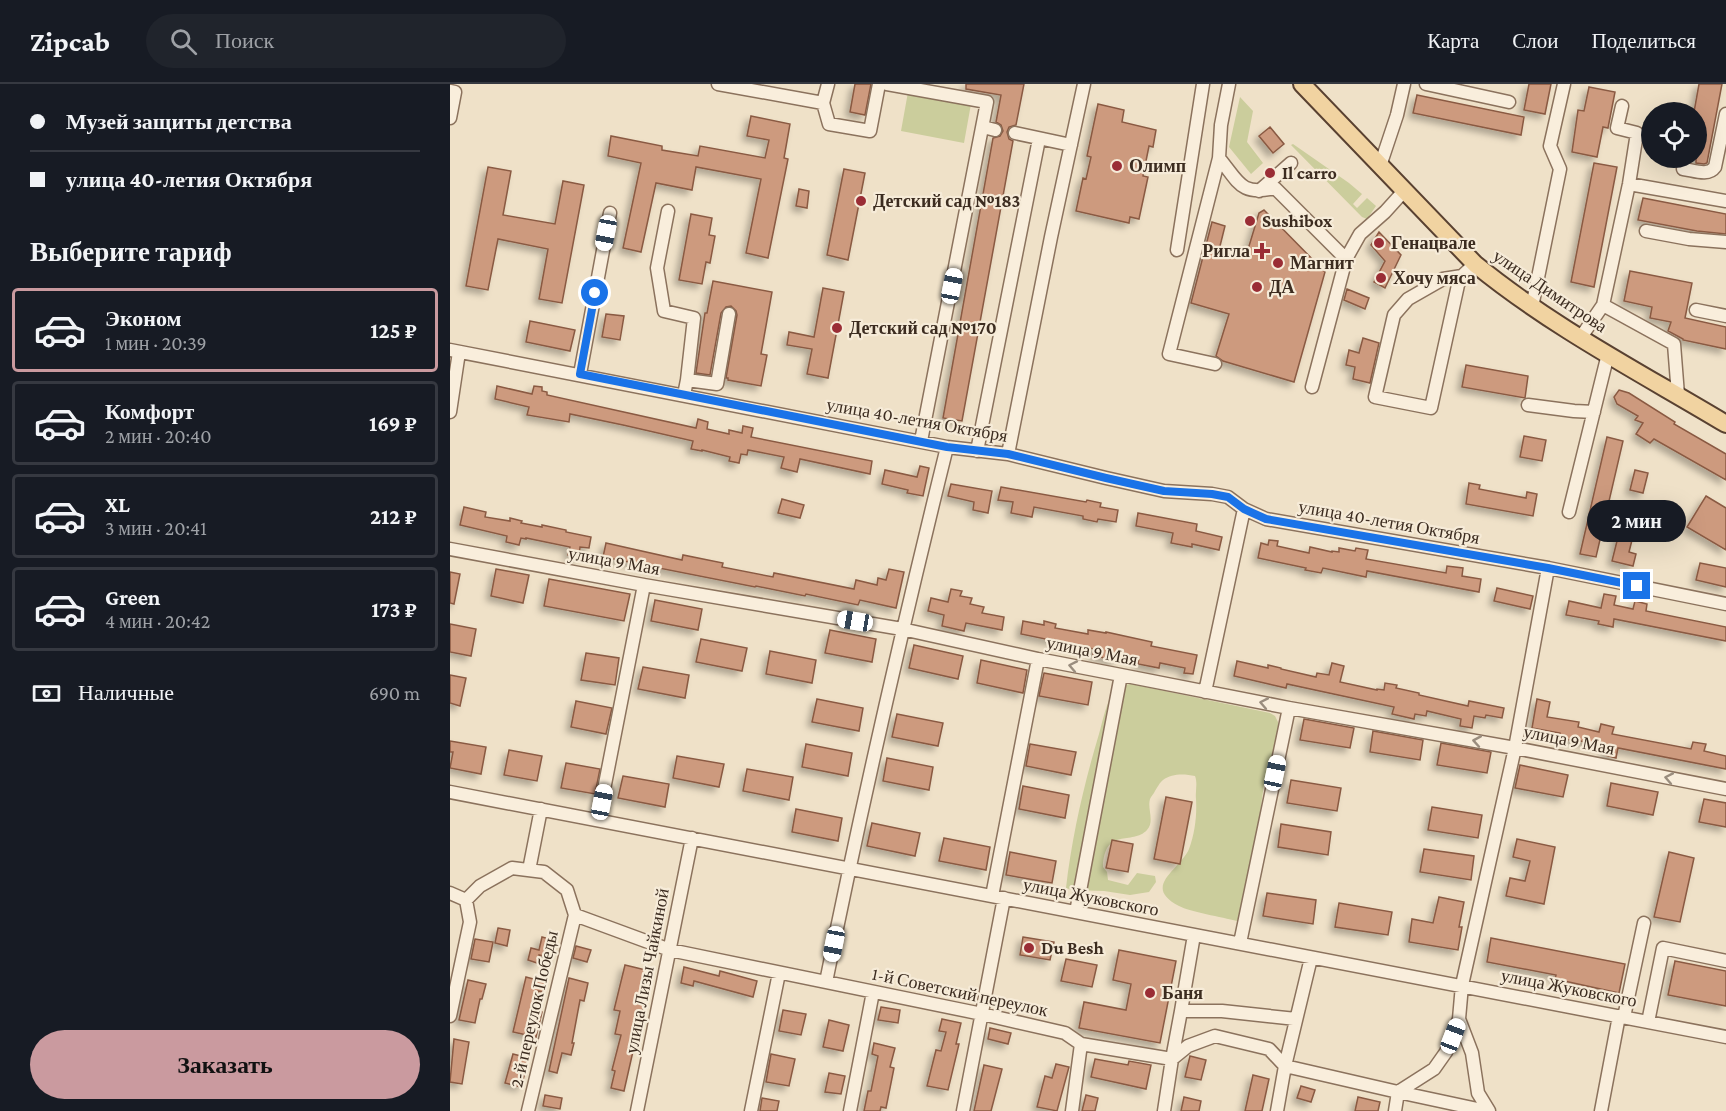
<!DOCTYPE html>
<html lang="ru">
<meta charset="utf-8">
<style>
body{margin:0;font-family:"Crimson Pro",serif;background:#20242c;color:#f1f3f6;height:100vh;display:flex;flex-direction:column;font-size:22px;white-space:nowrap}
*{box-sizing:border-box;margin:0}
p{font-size:20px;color:#9ea1a6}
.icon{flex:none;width:33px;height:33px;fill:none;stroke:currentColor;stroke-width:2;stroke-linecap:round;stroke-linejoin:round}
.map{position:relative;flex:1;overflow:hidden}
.sheet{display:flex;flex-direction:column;background:#171b24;width:450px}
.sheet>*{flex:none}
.banner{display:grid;align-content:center;height:132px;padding:0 30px;background:#171b24}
.controls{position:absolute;left:1191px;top:18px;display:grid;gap:12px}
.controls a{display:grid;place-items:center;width:66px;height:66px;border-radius:50%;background:#171b24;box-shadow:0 6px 24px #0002;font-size:30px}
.end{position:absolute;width:27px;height:27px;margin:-14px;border:8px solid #1a73e8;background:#fff;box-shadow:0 0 0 3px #fff}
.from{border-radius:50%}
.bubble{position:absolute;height:42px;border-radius:21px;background:#171b24;box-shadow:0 6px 24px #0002;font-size:20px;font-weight:700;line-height:42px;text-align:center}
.car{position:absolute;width:18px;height:36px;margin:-18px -9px;border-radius:8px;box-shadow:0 0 4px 2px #0007;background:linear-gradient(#fff 24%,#345 0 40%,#fff 0 76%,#345 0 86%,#fff 0)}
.banner b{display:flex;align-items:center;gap:21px;height:57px;font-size:22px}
.banner b+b{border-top:2px solid #363941}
.banner i{width:15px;height:15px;background:#f1f3f6}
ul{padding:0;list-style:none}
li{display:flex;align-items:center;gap:18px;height:84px;margin:0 12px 9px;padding:0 18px;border:3px solid #363941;border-radius:6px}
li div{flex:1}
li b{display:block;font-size:22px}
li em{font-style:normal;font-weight:700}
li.selected{border-color:#ca9a9f}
li>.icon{width:54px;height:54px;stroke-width:1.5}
h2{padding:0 30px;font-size:27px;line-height:72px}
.pay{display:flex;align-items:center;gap:15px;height:66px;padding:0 30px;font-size:22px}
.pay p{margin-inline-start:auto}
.action{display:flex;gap:12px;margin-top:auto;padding:12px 30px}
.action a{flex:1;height:69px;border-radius:36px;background:#ca9a9f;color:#111;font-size:24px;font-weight:700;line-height:69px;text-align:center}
header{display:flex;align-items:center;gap:36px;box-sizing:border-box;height:84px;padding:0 30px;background:#171b24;border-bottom:2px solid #363941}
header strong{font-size:28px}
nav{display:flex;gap:33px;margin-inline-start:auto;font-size:21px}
.search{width:420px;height:54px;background:#20242c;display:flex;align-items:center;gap:15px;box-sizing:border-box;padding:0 21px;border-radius:33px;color:#9ea1a6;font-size:22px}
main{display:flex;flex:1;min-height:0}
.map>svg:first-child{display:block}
.green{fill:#cbcd9c}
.building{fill:#cd9a7e;stroke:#8a5a43;stroke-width:1.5;filter:url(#shadow)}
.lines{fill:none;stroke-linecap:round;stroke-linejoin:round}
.minor-casing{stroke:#8b725d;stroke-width:15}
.major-casing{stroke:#594131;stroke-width:20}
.minor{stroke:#f9eedc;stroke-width:12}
.major{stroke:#f1d3a1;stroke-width:16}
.oneway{stroke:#9a8d7e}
.route{stroke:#1a73e8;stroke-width:8}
.poi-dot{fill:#9a2d35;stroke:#f6ebd8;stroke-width:2}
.labels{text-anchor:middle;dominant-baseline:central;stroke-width:4.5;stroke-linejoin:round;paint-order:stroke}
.poi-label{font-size:18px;font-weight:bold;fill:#3c2c20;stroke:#f6ebd8;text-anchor:start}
.street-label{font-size:18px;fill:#3c2c20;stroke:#f6ebd8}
</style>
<header>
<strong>Zipcab</strong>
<div class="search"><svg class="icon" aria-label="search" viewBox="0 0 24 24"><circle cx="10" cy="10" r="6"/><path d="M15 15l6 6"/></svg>Поиск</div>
<nav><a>Карта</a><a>Слои</a><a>Поделиться</a></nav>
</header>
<main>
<section class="sheet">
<div class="banner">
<b><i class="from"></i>Музей защиты детства</b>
<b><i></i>улица 40-летия Октября</b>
</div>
<h2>Выберите тариф</h2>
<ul>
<li class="selected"><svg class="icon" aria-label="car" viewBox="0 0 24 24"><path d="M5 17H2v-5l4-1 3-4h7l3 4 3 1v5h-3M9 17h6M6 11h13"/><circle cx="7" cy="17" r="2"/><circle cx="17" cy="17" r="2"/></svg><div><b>Эконом</b><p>1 мин · 20:39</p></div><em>125 ₽</em></li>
<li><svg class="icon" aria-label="car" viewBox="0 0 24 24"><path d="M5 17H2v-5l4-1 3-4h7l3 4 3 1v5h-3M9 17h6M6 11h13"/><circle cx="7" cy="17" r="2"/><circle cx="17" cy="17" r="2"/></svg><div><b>Комфорт</b><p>2 мин · 20:40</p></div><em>169 ₽</em></li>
<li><svg class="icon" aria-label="car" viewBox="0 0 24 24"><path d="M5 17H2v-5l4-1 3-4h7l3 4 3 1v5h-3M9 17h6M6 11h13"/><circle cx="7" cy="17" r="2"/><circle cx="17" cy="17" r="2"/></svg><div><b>XL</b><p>3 мин · 20:41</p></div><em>212 ₽</em></li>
<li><svg class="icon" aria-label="car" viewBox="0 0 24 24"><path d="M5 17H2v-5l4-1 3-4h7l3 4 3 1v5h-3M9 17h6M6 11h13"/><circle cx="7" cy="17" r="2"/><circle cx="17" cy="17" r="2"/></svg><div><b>Green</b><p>4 мин · 20:42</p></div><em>173 ₽</em></li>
</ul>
<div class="pay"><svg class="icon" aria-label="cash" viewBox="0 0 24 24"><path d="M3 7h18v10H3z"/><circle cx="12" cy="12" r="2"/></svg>Наличные<p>690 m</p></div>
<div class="action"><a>Заказать</a></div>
</section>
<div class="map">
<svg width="1276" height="1027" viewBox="0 0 1276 1027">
<defs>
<filter id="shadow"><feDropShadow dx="-4.5" dy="4.5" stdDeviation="3" flood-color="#0004"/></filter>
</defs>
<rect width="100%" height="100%" fill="#efe1c8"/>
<!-- green -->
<path class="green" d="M458,8L521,20L514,59L451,47Z
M790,13L803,27L797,58L813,79L801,90L779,63Z
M843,60L899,99L912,110L903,120L907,124L917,114L926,122L917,135L912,133L841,61Z
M681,600L820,629L825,632L828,638V650L814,700L803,781L790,830L787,837C772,833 740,828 729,822C691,802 730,786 739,765C745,749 747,731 746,715C745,707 748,700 745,692C735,690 722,689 713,696C710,698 707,704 705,707C704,710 701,712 700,715C697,725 705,737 697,746C682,762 655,742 653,783L657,788L658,796L678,801L687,789L705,792L706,798L699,808L680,811L654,807L622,806L616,804C622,752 634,700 649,650C653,636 656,619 664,607C668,601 674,601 681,600Z"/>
<!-- building -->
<path class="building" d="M405,0H421L415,31L400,28Z
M516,0H574L566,41L559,43L557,48L559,55L563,57L512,337L493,334L543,54L550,52L553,47L551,41L546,38L551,11L516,5Z
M1079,0H1101L1095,30L1074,26Z
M1249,0H1272L1257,79L1254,80L1246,79V28H1244Z
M1139,3L1165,8L1158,44L1153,43L1147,73L1122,68L1128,26L1134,27Z
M967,11L1074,33L1071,51L963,29Z
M648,20L674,26L672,38L706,46L703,63L699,62L693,92L698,93L689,135L680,133L679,139L626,127L633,94L636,95L641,73L637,72Z
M301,32L340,40L334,74L338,75L318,174L296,169L311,95L246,83L242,106L206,99L191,168L173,164L191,79L158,72L161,52L212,62V66L248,72L250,62L315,74L319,56L297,52Z
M820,43L834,60L823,69L809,52Z
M1144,79L1167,83L1144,203L1121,198Z
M38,83L61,87L53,131L105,140L113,97L134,101L112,219L89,215L98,165L48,155L38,206L16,202Z
M394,85L415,89L398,176L377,171Z
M349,105L359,107L357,124L346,122Z
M1193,114L1276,130V150L1247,147L1188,136Z
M814,126L875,188L844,298L773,277L766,272L779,230L741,219L762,138L775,142L769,166L796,172L809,129Z
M241,130L262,134L259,151L265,152L260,179L256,178L252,200L229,196Z
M929,148L951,171L935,204L924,198L935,177L921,161Z
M1180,187L1242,199L1235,234L1276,243V265L1233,256V255L1218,247L1221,238L1200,234L1202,223L1174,217Z
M263,197L322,208L311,270L317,271L311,302L278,296V294H276L287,231L286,227L281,222L276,223L271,229L260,291L246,289L255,229H257Z
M373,204L394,208L378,294L357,290L362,265L337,261L339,248L364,253Z
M897,205L919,214L915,225L894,216Z
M156,230L174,232L170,256L152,253Z
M80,237L125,246L120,267L76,258Z
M913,254L929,259L920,299L903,295L905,283L896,281L899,266L909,269Z
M1016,281L1078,292L1075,314L1012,303Z
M47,302L82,310L84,302L92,303V307L97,308V311L246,344L248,335L258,338L257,345L279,350V346L292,349L293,342L303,344L301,353L422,377L420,390L350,375L347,388L331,384L334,373L298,366L297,371L291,370L289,379L279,377L280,373L252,366V367L241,365L243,357L173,341L120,330L119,338L77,331L79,323L45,315Z
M1169,306L1179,309L1225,338L1224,340L1276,370V396L1204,355L1200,359L1186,350L1193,339L1185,336L1188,332L1167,320L1164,313Z
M1074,352L1096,356L1092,377L1070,373Z
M1157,353L1173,357L1146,473L1130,470Z
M470,382L479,384L473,412L457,409L458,406L432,400L435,386L467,393Z
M1185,386L1198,389L1193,409L1180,406Z
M1019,399L1030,401L1029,405L1076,414L1077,408L1087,410L1083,432L1016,420Z
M501,400L542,407L538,429L523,426L524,418L498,412Z
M551,403L636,418L637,416L651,419L650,423L668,426L666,438L648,435L647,438L633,435V432L584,423L582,433L561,429L563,418L548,416Z
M1256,412L1276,424V466L1237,443Z
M332,415L354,421L350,434L328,429Z
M14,423L36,428L35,433L60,437V434L72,437L71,439L92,443V441L116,446V448L141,453L139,464L130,463L129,473L118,471L120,463L76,454V455L71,454L69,461L56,458L57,452L10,441Z
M688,429L747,440L746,447L772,453L769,466L742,460V463L721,459L723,449L686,442Z
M1172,437L1186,440L1179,468L1186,470L1183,482L1162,477Z
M819,456L828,457L827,462L859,469L860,463L882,468V467L889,468V464L905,467L906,464L918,466L916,475L996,489L997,482L1013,484L1012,492L1031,495L1029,508L917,487L916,493L873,484L871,489L855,486L856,484L808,474L811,459L818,461Z
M156,459L232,476L233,471L273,479L272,483L323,493L324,489L404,505L406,496L427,501L428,494L436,496L439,485L454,488L446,524L410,516L408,521L356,510L355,512L306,502L305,503L153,473Z
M1250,479L1276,484V503L1246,496Z
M46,485L79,491L73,519L41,512Z
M0,488L10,490L4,520L0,519Z
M99,495L180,510L174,537L94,522Z
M1047,504L1083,512L1080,525L1044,517Z
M501,505L512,507L510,512L522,514L520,520L534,523L532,529L554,533L552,546L516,539L514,547L492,542L494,531L478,527L481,514L498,518Z
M1154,510L1166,512L1164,521L1183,525L1185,517L1197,520L1196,527L1276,543V557L1164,535L1163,543L1148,540L1149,537L1116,531L1119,517L1151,524Z
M205,516L252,525L248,546L201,537Z
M573,537L594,541V537L606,540L605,544L638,550V546L656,549V548L702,558L701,562L747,571L743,590L734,589L735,584L710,579L709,584L688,580L689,574L667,569L665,577L643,571L644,565L571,550Z
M0,540L26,545L21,572L0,568Z
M380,546L426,555L422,578L375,569Z
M251,555L297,564L292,587L246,578Z
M464,561L513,572L508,595L459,584Z
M320,567L366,576L362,599L316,590Z
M136,569L169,574L165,601L131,596Z
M531,576L577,586L573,609L527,599Z
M787,577L818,584V581L831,584V585L866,593L867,589L879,591L882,579L894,582L890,598L927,606V605L934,606L935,599L947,601L946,604L969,609V611L1018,622L1019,617L1054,624L1052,634L1036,631L1035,634L1024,632L1022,644L1010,642L1011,635L977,627L976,632L965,630L964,635L942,630L944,623L837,600L836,604L784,592Z
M193,583L239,591L235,614L188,605Z
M594,589L642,598L638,621L589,612Z
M0,591L16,594L10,622L0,619Z
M367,615L413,624L409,647L362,638Z
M1087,615L1100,618L1097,633L1129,638L1128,643L1149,648L1151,640L1164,643L1162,650L1241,665L1243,658L1256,660L1254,667L1276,672V685L1168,664L1166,674L1155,671L1157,663L1126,656V657L1109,654L1110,649L1082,644Z
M126,617L162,624L156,650L121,643Z
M447,630L493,639L488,662L442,653Z
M854,635L904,644L900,664L850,656Z
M923,647L973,656L970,676L920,668Z
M0,657L36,663L31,690L0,684L3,668H0Z
M991,659L1041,668L1037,689L987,681Z
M356,660L402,669L398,692L352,683Z
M580,660L626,668L621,691L576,682Z
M59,666L92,672L87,697L54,691Z
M227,672L274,680L269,703L223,694Z
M437,674L483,683L479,706L433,697Z
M116,679L150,685L145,710L111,704Z
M1070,681L1118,691L1113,713L1065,704Z
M297,685L343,693L339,716L293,707Z
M173,692L219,700L215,723L168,714Z
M841,696L891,704L887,727L837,719Z
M1161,699L1208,708L1203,731L1157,722Z
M573,702L619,711L615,734L569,725Z
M716,713L742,718L730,780L704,775Z
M1254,715L1276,719V743L1249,738Z
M982,723L1032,731L1028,754L978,746Z
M346,725L392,734L388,757L342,748Z
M422,739L470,749L465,772L417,762Z
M831,740L881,748L878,771L828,763Z
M494,754L540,763L536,786L489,777Z
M1067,755L1105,763L1094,820L1056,812L1060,794L1075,797L1080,777L1063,773Z
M662,756L683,760L678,788L656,784Z
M974,765L1024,772L1021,796L970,788Z
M560,768L606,777L602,799L556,791Z
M1219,768L1244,774L1230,838L1204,833Z
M817,809L866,816L863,840L813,832Z
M989,813L1014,818L1009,843H1012L1008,866L959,858L962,835L983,839Z
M889,819L942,828L938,851L885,843Z
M48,844L60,846L57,862L45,859Z
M92,853L107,857L103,874L89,871L87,879L78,876L81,864L89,866Z
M573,853L604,858L600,876L570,871Z
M1041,854L1175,880L1169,909L1105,895L1106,891L1037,878Z
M25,855L43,858L39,878L21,875Z
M126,862L141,866L137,878L123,874Z
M669,866L726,877L710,959L629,944L634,918L676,926L681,900L663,896Z
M616,875L647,881L642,903L611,897Z
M1225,877L1276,887V922L1218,911Z
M175,881L200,887L193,913L195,914L190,937H192L189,955L186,954L174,1007L161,1004L165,987L162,986L171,951L165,950L170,927L164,926Z
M234,883L269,892L270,887L307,897L303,913L244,897L243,902L231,899Z
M76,893L95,898L93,908L88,907L84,926L92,928L86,953L63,948Z
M119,894L138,899L134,917L130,916L122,959H124L121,971L112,969L107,989L99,987Z
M18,896L36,900L32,915H30L25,939L9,936Z
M431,923L450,926L448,939L428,936Z
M333,926L356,930L351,951L329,947Z
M492,935L511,939L506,960H509L498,1006L477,1002L486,966L491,967L496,948L489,947Z
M379,936L399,941L393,967L373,963Z
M540,944L561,949L558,960L538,955Z
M4,955L19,958L12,1000L0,998Z
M424,959L445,964L440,983L444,984L436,1024L431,1023L430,1027H414L418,1007H421L428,972L422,970Z
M63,970L79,974L71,1003L55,999Z
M321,970L345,975L339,1002L316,998Z
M740,972L756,976L751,996L735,993Z
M645,975L678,981L679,977L701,981L696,1005L641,993Z
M606,980L619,983L607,1027L587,1023L595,992L602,994Z
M534,981L552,985L541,1027H524Z
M379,989L395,992L391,1010L375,1008Z
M803,991L819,995L812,1027H795Z
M851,1002L865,1006L861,1018L847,1014Z
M95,1011L112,1014L110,1025L93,1022Z
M636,1011L648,1014L645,1027H632Z
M734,1013L751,1017L749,1027H731Z
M908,1013L930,1018L928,1027H905Z
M312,1014L329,1017L327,1027H310Z"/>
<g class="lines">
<!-- minor casing -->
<g class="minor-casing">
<path id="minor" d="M268,0L373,19L379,40L420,47L429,0
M437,0L537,18L471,357
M779,0L771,41L769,74C789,98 790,112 825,104L896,175
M976,0L1059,18
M0,7L5,8L0,34
M373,19L378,0
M533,43L545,46
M565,49L621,61
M930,82L947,31L954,0
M1233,85C1243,86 1258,93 1265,83L1276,30
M1179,100L1276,117
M809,107L841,79
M218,127L207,184L214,227L244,234L237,296L234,311
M1196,147L1239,155L1276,158
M727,166L753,0
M1012,192L993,195L958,215L944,231L925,313L981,324L1008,201L1012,192L1025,180
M1153,221L1224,260L1228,311
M1082,223L1110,85L1100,62L1114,0
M1246,226L1276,232
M1131,253L1153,221L1179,100L1187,49L1167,44L1172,22
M0,266L497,363L558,370L656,394L714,407L762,410L778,413L794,425L816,435L1098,484L1276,520
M765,280L719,270L769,74
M130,290L160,129
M237,296L267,300L279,230
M862,303L896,175L910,150L935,128L954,107
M1078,321L1124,327L1144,328
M0,328L9,268
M527,367L589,55
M558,370L601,153L634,0
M1119,428L1158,270
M0,465L194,501L452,545L588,575L671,591L839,624L1065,664L1276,705
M755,608L794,425
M0,708L1276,953
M148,736L194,501
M79,786L91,725
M0,809L16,816L30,802L62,784L94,788L117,806L125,831L220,866L532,930L615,949L631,960L722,975L738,962L765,952L819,965L835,982L948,1008L1037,1027
M542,812L588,575
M626,828L671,591
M790,859L839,624
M376,898C412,719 453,541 497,363
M731,927L744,851
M0,932L20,838L16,816
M1174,933L1194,839
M1198,938L1213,864L1276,877
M78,1027L125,831
M187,1027L242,754
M301,1027L329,889
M400,1027L423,908
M513,1027L554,814
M622,1027L631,960
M714,1027L722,975L731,927H772L846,935
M827,1027L835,982L861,874
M945,1027L948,1008L984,985L996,968L1009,935
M1039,1027L1028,1009L1022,969L1009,935L1012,901L1065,664L1098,484
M1151,1027L1169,932"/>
</g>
<!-- major casing -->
<g class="major-casing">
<path id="major" d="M852,0L1025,180C1102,243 1191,289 1276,340"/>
</g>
<!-- minor -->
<use href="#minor" class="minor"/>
<!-- major -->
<use href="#major" class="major"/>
</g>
<!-- one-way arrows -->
<defs><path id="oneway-chevron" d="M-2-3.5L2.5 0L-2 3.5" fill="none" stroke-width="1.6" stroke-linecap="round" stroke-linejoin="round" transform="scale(1.5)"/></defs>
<g class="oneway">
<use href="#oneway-chevron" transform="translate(623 582) rotate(-169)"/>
<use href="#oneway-chevron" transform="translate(814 619) rotate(-169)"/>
<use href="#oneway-chevron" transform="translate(1027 657) rotate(-170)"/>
<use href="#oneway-chevron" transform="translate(1219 694) rotate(-169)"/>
</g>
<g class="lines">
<!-- route -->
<path class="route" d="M145,209L130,290L497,363L558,370L656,394L714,407L762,410L778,413L794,425L816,435L1098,484L1187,502"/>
</g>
<!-- markers -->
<g class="poi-dot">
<circle cx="667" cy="82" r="6"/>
<circle cx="820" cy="89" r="6"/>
<circle cx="411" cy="117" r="6"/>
<circle cx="800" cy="137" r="6"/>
<circle cx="929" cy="159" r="6"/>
<path d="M809 158h6v6h6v6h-6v6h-6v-6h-6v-6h6z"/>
<circle cx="828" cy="179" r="6"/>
<circle cx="931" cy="194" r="6"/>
<circle cx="807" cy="203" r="6"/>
<circle cx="387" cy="244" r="6"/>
<circle cx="579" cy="864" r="6"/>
<circle cx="700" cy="909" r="6"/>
</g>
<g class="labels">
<!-- poi labels -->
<g class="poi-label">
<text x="679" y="82">Олимп</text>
<text x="832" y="89">Il carro</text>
<text x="423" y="117">Детский сад №183</text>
<text x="812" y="137">Sushibox</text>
<text x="941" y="159">Генацвале</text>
<text x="800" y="167" text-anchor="end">Ригла</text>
<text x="840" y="179">Магнит</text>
<text x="943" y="194">Хочу мяса</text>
<text x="819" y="203">ДА</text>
<text x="399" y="244">Детский сад №170</text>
<text x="591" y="864">Du Besh</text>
<text x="712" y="909">Баня</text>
</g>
<!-- street labels -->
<g class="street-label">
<text transform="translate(1100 207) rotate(34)">улица Димитрова</text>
<text transform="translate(467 336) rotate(10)">улица 40-летия Октября</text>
<text transform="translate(939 438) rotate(10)">улица 40-летия Октября</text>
<text transform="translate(164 477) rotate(10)">улица 9 Мая</text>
<text transform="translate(642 567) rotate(11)">улица 9 Мая</text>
<text transform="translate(1119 656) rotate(11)">улица 9 Мая</text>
<text transform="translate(641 813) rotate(11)">улица Жуковского</text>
<text transform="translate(197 887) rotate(-79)">улица Лизы Чайкиной</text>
<text transform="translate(1119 904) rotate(11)">улица Жуковского</text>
<text transform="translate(510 908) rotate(12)">1-й Советский переулок</text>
<text transform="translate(84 925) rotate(-77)">2-й переулок Победы</text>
</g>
</g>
</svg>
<div class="controls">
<a><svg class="icon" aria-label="locate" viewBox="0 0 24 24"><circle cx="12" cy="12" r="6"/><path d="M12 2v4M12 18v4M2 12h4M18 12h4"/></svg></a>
</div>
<i class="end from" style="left:145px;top:209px"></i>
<i class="end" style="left:1187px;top:502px"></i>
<div class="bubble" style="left:1137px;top:416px;width:99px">2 мин</div>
<i class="car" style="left:156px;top:149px;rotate:191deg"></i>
<i class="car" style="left:502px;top:202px;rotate:11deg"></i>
<i class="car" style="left:405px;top:537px;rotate:279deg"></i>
<i class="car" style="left:825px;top:689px;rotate:12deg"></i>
<i class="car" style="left:152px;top:718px;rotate:11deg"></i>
<i class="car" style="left:384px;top:860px;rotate:191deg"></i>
<i class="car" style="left:1003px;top:952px;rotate:21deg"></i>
</div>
</main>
